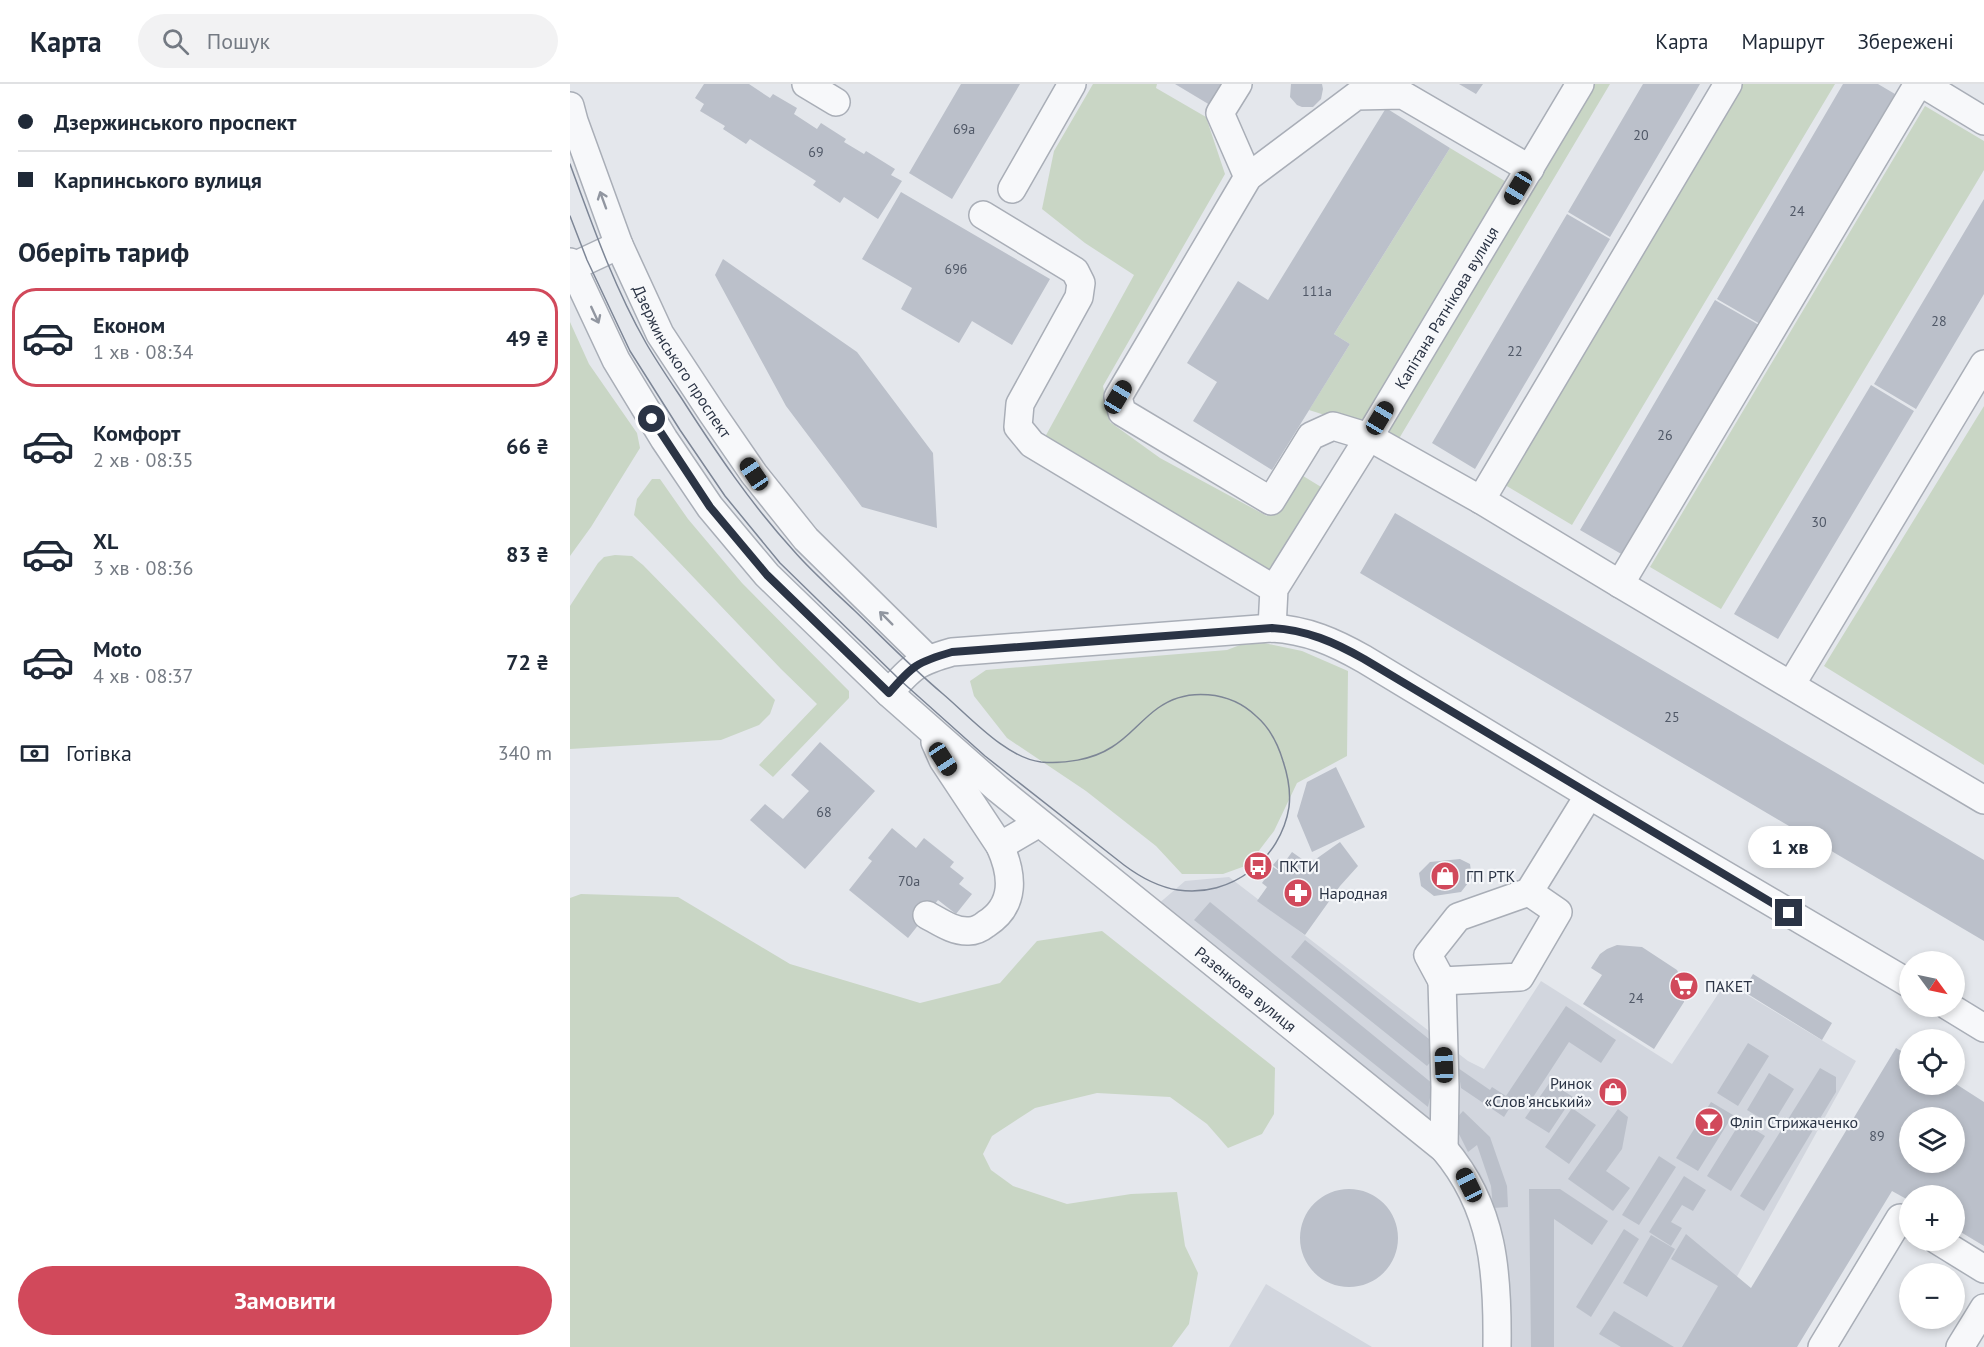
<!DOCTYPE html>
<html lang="uk">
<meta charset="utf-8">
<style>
body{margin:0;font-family:"PT Sans",sans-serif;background:#f2f2f3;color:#1f2937;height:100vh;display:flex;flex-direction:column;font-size:22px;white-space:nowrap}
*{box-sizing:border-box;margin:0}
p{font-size:20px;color:#747a83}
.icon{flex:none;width:33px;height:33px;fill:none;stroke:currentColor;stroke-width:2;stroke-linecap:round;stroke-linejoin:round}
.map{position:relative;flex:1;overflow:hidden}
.sheet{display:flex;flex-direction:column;background:#fff;width:570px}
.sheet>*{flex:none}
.hud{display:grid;align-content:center;height:132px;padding:0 18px;background:#fff}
.needle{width:39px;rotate:123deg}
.controls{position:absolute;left:1329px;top:867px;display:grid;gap:12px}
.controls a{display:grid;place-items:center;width:66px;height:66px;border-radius:50%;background:#fff;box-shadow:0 3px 9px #0003;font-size:30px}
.end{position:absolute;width:27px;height:27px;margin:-14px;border:8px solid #2b3445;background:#fff;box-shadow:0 0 0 3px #fff}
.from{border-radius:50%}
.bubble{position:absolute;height:42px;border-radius:21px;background:#fff;box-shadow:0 3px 9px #0003;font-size:20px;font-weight:700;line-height:42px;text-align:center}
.car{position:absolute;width:18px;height:36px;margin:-18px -9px;border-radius:8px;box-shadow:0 0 4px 2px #0007;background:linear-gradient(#222 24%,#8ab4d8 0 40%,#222 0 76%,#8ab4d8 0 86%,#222 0)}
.hud b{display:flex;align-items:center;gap:21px;height:57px;font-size:22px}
.hud b+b{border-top:2px solid #e0e1e3}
.hud i{width:15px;height:15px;background:#1f2937}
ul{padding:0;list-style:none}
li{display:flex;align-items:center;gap:18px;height:99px;margin:0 12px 9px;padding:0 6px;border:3px solid transparent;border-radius:24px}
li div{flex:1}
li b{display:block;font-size:22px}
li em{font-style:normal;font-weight:700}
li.on{border-color:#d1495b}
li>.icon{width:54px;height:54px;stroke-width:1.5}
h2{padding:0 18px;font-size:27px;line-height:72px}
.pay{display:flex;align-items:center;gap:15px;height:66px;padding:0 18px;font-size:22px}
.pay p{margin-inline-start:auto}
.action{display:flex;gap:12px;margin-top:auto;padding:12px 18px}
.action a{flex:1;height:69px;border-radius:36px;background:#d1495b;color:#fff;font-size:24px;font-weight:700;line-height:69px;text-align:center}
header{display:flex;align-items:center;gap:36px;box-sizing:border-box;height:84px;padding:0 30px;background:#fff;border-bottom:2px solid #e0e1e3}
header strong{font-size:28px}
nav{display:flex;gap:33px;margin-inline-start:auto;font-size:21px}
.search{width:420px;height:54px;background:#f2f2f3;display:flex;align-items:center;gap:15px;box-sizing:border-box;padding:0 21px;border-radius:33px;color:#747a83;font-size:22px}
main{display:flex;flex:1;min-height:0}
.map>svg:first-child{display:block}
.built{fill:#d2d6de}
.green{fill:#c9d6c5}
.building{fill:#bbc0ca;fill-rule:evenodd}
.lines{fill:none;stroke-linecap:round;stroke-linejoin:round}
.minor-casing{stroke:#a9aeb7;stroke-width:30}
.minor{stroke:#f7f8fa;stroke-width:27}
.tram{stroke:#7d8696;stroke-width:1.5}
.oneway{stroke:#9196a0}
.route{stroke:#2b3445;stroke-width:8}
.labels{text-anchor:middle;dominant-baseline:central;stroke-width:4.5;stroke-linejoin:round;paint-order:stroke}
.number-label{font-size:14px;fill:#4f5766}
.street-label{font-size:16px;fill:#2b3445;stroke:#f4f6f9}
.poi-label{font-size:16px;fill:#2b3445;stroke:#f4f6f9;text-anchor:start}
</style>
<header>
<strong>Карта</strong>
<div class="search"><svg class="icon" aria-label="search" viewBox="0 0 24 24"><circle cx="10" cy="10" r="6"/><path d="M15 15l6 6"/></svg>Пошук</div>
<nav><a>Карта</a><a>Маршрут</a><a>Збережені</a></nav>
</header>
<main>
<section class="sheet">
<div class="hud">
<b><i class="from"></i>Дзержинського проспект</b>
<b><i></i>Карпинського вулиця</b>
</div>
<h2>Оберіть тариф</h2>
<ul>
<li class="on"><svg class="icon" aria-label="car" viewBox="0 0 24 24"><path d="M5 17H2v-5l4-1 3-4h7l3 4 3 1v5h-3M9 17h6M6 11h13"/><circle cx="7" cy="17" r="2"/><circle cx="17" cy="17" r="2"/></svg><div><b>Економ</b><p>1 хв · 08:34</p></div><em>49 ₴</em></li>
<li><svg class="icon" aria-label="car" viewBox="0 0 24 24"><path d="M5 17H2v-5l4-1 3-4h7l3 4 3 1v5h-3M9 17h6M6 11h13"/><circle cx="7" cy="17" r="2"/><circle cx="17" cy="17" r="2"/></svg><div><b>Комфорт</b><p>2 хв · 08:35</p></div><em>66 ₴</em></li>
<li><svg class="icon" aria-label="car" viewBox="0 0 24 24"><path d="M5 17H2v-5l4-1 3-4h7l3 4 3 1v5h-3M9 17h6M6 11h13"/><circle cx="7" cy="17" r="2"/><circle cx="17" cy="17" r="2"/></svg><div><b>XL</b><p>3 хв · 08:36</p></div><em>83 ₴</em></li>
<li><svg class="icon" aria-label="car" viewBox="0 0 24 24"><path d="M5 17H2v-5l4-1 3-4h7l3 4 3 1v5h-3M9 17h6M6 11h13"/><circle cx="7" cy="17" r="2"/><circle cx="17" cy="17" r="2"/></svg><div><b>Moto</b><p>4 хв · 08:37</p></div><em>72 ₴</em></li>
</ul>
<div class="pay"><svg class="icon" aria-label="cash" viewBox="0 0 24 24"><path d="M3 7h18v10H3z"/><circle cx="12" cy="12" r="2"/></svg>Готівка<p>340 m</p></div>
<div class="action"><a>Замовити</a></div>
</section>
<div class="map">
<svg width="1414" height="1263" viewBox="0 0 1414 1263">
<rect width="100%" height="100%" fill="#e4e7ec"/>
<!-- built -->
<path class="built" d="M659,793L898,977L914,985L971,897L1102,980L1156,898L1286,977L1128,1263H916L918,1240L906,1125L881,1067L587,821L615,797Z
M696,1200L802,1263H659Z"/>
<!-- green -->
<path class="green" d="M523,0H587L586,4L636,33L655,90L533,302L540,338L590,374L697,432L725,387L756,406L703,489L475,353L564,191L515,159L472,125L484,67Z
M1021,0H1040L827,358L816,351L815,340Z
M1168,0H1265L1002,441L930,398Z
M1355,22L1414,57V86L1151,525L1080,483Z
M880,64L938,99L792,343L739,326L780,260L764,250Z
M0,238L19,280L67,349L70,364L21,443L0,472Z
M1414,322V681L1254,582Z
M82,395H90L118,435L172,499L279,607V614L203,693L189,681L247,620L211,585L64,431L67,415Z
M45,471L62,472L73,481L205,616L200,630L189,641L151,656L0,665V522L28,479L34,473Z
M694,559L732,567L778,587L777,672L727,699L704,747L678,781L653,790H612L586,762L516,707L437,654L404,612L400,597L416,586L657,566L670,561Z
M11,810L108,813L220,880L350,919L430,899L467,857L532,847L705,984L704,1030L692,1050L658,1064L637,1040L600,1013L527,1009L465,1024L422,1052L413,1070L421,1086L443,1102L497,1120L561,1110L607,1108L615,1162L628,1189L619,1240L602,1263H0V814Z"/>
<!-- building -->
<path class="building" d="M134,0H179L200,14L203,10L227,24L224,30L247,45L251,39L276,55L274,58L294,70L296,67L325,85L321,91L332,97L308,135L274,113L270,119L243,101L246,97L180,55L176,60L153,45L155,42L130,27L134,20L125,14Z
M391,0H450L382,115L339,89Z
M605,0H652L640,21Z
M721,0H752L753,5L751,15L743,23H732L727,21L720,13Z
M889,0H913L906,10Z
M1073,0H1130L1040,153L998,128Z
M1273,0H1308L1325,10L1190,240L1147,215Z
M816,24L880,64L764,250L780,260L702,386L623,337L647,298L617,279L668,197L698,216Z
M331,108L480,195L442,261L402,237L389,259L331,225L342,204L292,175Z
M1414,115V210L1346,325L1304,300Z
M997,130L1040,155L905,385L862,359Z
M153,175L287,268L363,369L367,444L292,423L216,322L145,191Z
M1145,216L1189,241L1053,471L1010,446Z
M1301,301L1344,327L1208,555L1164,530Z
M825,429L1414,776V857L790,489Z
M250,658L305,707L235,785L180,736L195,720L213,735L239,707L221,691Z
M766,683L795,743L742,768L727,732L737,698Z
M322,744L346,764L354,754L384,778L380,783L394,794L389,800L402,810L386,830L368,816L338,854L279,806L302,777L298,774Z
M770,758L788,782L770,802L735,851L687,817L697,803L692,799L703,783L709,787V786L703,781L708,775L714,779L722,768L739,780Z
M890,775L900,780L902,794L891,808L864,812L851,802L849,789L860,778Z
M640,818L863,1000L858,1023L624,836Z
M735,856L864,959V974L857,982L721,873Z
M1047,861L1072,863L1107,886L1111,894L1114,902V918L1084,965L1013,920L1032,891L1021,884L1030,870L1037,865Z
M1183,890L1262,939L1252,956L1173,907Z
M996,922L1046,956L1031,979L999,958L956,1024L944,1017L934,1033L891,1004L888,984L920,1006L922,1003L936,1012Z
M1178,959L1199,972L1168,1022L1147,1009Z
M1326,964L1340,972V1000H1386L1414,1018V1162L1384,1144V1112H1340V1117L1322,1107L1227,1263H1112L1148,1202L1101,1175L1116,1150L1181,1204ZM1340,1034H1384V1078H1340Z
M1250,984L1266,993V1008L1194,1127L1170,1112Z
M1199,989L1224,1005L1202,1041L1177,1026Z
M980,998L1003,1013L979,1049L955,1034Z
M1141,1018L1163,1031L1128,1087L1106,1074Z
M1002,1024L1026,1041L999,1080L975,1063Z
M1048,1025L1058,1033L1052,1065L1036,1087L1060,1104L1043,1127L998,1095Z
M893,1027L920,1053L937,1102L938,1123L923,1124L921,1102L907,1061L898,1068L883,1038Z
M1171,1037L1195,1052L1161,1107L1137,1092Z
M1089,1072L1106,1083L1069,1141L1052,1131Z
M1114,1092L1136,1106L1123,1127L1112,1121L1101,1138L1112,1144L1101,1162L1079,1148Z
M959,1105H990L1038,1137L1022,1161L984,1135V1263H961Z
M730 1154a49 49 0 1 1 98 0a49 49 0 1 1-98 0Z
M1054,1145L1069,1155L1021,1233L1006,1223Z
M1081,1151L1105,1165L1077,1213L1053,1199Z
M1044,1227L1104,1263H1051L1029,1250Z"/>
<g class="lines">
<!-- minor casing -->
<g class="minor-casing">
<g id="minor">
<path d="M236,0L266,18"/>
<path d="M668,0L650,29L678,93"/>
<path d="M1353,0L1414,37"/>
<path id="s1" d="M0,22L4,37L49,161L90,250L142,329L184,390L236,455L358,575"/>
<path d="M960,85L833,11L786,12L678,93L548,313L552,328L701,417L741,352L763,342L799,353L911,416L1050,500L1414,716"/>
<path d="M442,105L502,0"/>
<path d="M413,131L505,187L511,199L509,213L450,320L448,343L462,360L704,505"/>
<path id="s2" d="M0,178L46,276L94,355L140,423L197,491L319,609L428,705L874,1065C924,1124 928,1189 927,1263"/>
<path d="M0,184L49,161"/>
<path d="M911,416L1158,0"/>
<path d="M1050,500L1348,0"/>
<path id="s3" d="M702,544L704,505L799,353L1010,0"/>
<path d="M1221,601L1414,280"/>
<path d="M319,609C342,582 347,578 382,568L702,544C737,546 764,558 794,575L1019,711L1340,900"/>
<path d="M365,658L373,676L430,762L469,739"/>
<path d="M959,808L988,828L950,893L872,897L858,871L888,833L959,808L1019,711"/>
<path d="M357,831C370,838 384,848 399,847C406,847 411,844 416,840C446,821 443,791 430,762"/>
<path d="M872,897L875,1003L874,1065"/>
<path d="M1378,922L1414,944"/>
<path d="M1367,1156L1414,1185"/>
<path d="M1252,1263L1330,1134L1340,1140"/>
<path d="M1390,1263L1414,1224"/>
</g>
</g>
<!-- minor -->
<use href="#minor" class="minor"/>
<!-- tram -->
<path class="tram" d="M0,80C22,140 44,203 76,259C87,278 100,297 112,315C146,368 181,420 223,466C242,488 264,507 285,527C314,555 342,584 373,610C399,632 436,674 471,678C494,680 522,676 542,663C559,653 571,636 588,624C617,603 660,607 686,632C700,644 708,660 713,677C718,692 721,707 719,723C711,775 661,814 608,806C588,803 570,793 554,781L415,672L330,596L210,479L155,412L110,346L60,267L17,176L0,132"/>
</g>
<!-- one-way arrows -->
<defs><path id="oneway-shaft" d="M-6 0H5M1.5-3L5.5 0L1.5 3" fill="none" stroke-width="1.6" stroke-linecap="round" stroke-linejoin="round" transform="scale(1.5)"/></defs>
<g class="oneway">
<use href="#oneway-shaft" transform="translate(33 116) rotate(-110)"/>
<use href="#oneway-shaft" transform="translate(25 231) rotate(65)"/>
<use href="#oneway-shaft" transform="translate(316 534) rotate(-135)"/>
</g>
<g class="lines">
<!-- route -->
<path class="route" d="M82,335L140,423L197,491L319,609C342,582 347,578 382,568L702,544C737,546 764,558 794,575L1219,829"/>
</g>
<!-- icons -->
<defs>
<g id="bus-disc" transform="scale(1.5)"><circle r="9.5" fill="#d1495b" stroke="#f4f6f9"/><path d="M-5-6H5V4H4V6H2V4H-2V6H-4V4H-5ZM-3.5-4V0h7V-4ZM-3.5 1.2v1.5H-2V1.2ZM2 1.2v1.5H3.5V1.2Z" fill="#fff"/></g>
<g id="shop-disc" transform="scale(1.5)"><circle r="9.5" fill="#d1495b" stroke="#f4f6f9"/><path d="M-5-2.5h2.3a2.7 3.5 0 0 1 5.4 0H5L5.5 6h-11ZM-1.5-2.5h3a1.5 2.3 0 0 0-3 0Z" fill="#fff"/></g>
<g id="pharmacy-disc" transform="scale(1.5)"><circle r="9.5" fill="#d1495b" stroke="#f4f6f9"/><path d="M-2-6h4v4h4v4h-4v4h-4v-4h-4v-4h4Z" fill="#fff"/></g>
<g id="supermarket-disc" transform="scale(1.5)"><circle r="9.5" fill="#d1495b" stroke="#f4f6f9"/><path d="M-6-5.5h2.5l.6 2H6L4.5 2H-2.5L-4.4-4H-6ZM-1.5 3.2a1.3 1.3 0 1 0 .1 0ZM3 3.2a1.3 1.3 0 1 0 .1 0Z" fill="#fff"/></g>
<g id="bar-disc" transform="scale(1.5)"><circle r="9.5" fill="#d1495b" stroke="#f4f6f9"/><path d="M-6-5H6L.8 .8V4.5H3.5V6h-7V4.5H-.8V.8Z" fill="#fff"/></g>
</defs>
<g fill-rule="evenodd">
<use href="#bus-disc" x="688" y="782"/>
<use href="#shop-disc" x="875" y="792"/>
<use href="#pharmacy-disc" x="728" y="809"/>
<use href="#supermarket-disc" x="1114" y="902"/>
<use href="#shop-disc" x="1043" y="1008"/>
<use href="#bar-disc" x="1139" y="1038"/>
</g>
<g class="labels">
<!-- number labels -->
<g class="number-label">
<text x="394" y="45">69а</text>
<text x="1071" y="51">20</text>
<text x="246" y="68">69</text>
<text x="1227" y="127">24</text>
<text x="386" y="185">69б</text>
<text x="747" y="207">111а</text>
<text x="1369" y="237">28</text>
<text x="945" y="267">22</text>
<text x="1095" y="351">26</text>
<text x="1249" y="438">30</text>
<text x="1102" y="633">25</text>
<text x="254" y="728">68</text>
<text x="339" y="797">70а</text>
<text x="1066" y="914">24</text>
<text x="1307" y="1052">89</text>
</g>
<!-- street labels -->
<g class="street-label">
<text stroke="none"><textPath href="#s3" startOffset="369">Капітана Ратнікова вулиця</textPath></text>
<text stroke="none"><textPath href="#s1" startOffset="280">Дзержинського проспект</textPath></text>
<text stroke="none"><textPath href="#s2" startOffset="1005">Разенкова вулиця</textPath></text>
</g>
<!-- poi labels -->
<g class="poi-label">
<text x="709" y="782">ПКТИ</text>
<text x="896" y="792">ГП РТК</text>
<text x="749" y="809">Народная</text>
<text x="1135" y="902">ПАКЕТ</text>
<text x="1022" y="999" text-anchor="end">Ринок<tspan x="1022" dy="18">«Слов'янський»</tspan></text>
<text x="1160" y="1038">Фліп Стрижаченко</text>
</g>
</g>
</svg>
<div class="controls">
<a><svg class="needle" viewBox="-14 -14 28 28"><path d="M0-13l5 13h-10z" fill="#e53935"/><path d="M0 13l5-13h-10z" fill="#747a83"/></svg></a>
<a><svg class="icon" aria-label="locate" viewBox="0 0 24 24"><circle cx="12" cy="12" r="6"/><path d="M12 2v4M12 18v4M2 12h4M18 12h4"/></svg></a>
<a><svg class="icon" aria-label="layers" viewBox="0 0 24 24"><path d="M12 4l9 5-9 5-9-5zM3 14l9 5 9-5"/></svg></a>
<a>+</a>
<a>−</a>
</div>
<i class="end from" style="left:82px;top:335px"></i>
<i class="end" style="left:1219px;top:829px"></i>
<div class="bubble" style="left:1178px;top:742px;width:84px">1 хв</div>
<i class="car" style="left:948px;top:104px;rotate:211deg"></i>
<i class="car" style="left:548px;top:313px;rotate:31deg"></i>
<i class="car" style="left:810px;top:334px;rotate:31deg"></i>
<i class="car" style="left:184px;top:390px;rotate:326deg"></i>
<i class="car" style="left:373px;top:675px;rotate:147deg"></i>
<i class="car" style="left:874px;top:981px;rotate:358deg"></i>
<i class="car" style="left:899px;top:1101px;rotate:334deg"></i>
</div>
</main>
